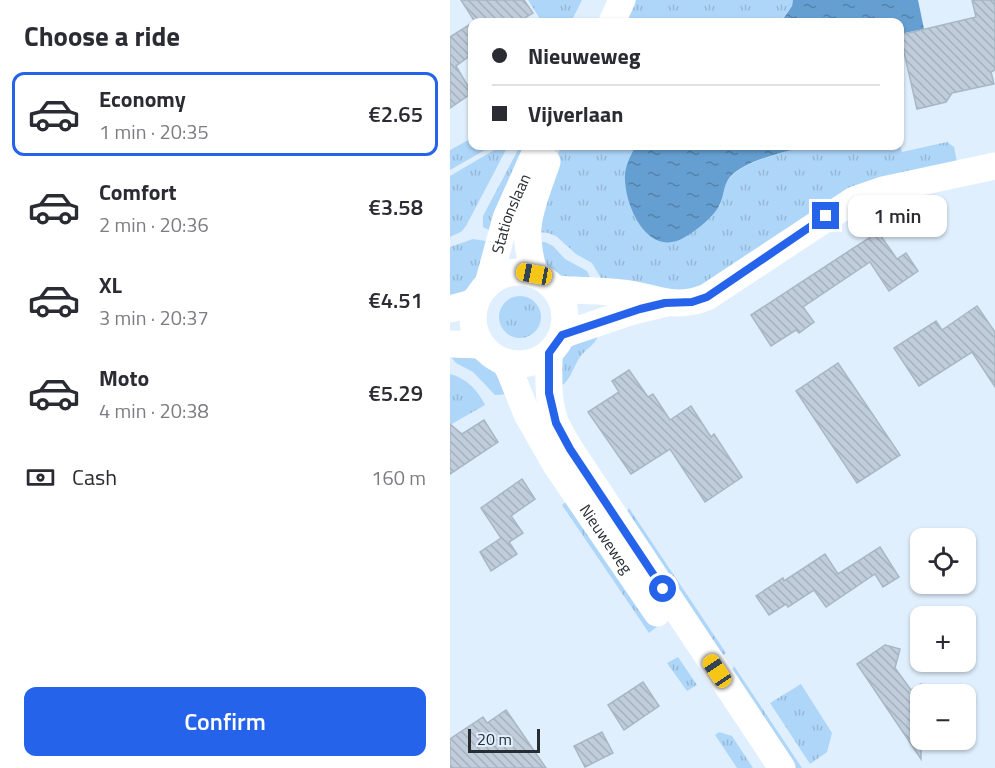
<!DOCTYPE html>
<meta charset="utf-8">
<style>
body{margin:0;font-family:"Titillium Web",sans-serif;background:#f2f2f3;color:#2b2b33;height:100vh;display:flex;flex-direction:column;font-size:22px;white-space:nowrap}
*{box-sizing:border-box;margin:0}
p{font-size:20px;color:#7c7c81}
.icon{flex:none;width:33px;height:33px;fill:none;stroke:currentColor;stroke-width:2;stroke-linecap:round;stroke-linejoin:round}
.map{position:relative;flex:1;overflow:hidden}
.drawer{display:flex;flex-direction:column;background:#fff;width:450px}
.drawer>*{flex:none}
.banner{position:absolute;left:18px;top:18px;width:436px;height:132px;border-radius:12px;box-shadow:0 2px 4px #0004;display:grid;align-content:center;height:132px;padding:0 24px;background:#fff}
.buttons{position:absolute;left:460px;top:528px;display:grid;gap:12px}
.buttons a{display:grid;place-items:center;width:66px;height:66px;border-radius:12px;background:#fff;box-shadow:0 2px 4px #0004;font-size:30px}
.scale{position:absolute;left:18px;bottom:15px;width:72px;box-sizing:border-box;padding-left:6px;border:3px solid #272d32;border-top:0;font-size:16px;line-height:21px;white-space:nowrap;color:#272d32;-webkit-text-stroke:4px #e0effd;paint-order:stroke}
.end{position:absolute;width:27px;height:27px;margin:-14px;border:8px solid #2563eb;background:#fff;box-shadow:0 0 0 3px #fff}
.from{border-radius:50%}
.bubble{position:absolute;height:42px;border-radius:12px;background:#fff;box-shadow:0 2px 4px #0004;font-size:20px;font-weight:600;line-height:42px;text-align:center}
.car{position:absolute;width:18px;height:36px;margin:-18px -9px;border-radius:8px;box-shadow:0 0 4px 2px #0007;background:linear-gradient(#f5c518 24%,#345 0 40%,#f5c518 0 76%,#345 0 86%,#f5c518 0)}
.banner b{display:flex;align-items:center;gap:21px;height:57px;font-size:22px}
.banner b+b{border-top:2px solid #e1e1e2}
.banner i{width:15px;height:15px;background:#2b2b33}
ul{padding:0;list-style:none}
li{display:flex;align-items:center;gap:18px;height:84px;margin:0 12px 9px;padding:0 12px;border:3px solid transparent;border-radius:12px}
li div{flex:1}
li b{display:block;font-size:22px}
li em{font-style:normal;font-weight:600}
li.current{border-color:#2563eb}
li>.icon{width:54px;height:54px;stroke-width:1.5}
h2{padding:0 24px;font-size:27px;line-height:72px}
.pay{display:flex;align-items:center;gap:15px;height:66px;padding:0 24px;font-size:22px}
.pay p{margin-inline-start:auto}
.button{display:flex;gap:12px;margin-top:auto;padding:12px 24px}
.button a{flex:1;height:69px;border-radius:12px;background:#2563eb;color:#fff;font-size:24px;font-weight:600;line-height:69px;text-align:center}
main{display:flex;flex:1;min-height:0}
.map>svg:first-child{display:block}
.grass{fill:url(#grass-tufts)}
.water{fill:url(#water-ripples)}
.building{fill:url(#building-back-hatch);stroke:#a8b7c4;stroke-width:1.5}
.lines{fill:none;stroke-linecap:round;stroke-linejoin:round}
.minor{stroke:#fff;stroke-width:27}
.route{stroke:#2563eb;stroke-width:8}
.labels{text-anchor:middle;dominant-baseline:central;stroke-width:5;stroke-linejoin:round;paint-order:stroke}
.street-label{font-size:16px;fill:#272d32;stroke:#e0effd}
</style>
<main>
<section class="drawer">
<h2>Choose a ride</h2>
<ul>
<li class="current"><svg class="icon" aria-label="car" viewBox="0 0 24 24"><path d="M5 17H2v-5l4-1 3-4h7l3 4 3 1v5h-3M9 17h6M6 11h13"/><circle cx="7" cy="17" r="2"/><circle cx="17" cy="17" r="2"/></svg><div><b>Economy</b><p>1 min · 20:35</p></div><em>€2.65</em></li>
<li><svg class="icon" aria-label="car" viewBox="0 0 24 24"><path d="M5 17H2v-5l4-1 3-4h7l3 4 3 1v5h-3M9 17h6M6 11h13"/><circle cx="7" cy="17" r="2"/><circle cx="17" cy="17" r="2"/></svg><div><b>Comfort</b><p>2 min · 20:36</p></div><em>€3.58</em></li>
<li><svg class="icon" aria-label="car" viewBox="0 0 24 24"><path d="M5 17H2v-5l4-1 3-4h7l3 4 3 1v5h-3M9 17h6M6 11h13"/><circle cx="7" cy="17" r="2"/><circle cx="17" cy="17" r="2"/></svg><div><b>XL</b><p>3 min · 20:37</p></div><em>€4.51</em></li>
<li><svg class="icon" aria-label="car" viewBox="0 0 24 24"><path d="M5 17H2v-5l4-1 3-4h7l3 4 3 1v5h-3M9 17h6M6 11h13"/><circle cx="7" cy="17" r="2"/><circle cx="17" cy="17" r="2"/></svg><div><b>Moto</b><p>4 min · 20:38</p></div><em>€5.29</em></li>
</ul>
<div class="pay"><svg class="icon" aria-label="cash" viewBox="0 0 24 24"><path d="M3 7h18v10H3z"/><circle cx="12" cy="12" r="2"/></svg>Cash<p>160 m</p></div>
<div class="button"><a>Confirm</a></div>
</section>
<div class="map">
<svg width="545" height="768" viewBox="0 0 545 768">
<defs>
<pattern id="grass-tufts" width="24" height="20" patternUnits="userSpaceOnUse" patternTransform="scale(1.5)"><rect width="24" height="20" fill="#aed6f9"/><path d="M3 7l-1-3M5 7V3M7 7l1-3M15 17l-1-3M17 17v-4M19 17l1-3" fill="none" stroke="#96b8d6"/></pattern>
<pattern id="water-ripples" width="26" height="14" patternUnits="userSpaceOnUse" patternTransform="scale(1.5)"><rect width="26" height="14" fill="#659fd1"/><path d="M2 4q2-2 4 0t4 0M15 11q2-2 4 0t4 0" fill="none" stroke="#5382aa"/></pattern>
<pattern id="building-back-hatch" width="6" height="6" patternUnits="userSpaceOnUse" patternTransform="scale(1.5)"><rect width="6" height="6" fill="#c0cedc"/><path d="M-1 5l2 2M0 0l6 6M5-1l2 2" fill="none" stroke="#a5b1bd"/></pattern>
</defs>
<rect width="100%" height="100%" fill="#e0effd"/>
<!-- grass -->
<path class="grass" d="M78,0H132L121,22H92Z
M186,0H343L342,6L330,22H174Z
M22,138V146H42L0,170V150Z
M497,142L504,147L507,162L249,287L237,291L152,280L142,263L126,254L106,236L98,233L88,232L95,192L111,146H186L183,151L188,222L204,239L270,206C272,197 273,186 279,179C291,162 336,151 356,146H450L452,152Z
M51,146H58L16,226L11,232L0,237V176Z
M70,146H78L39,230L33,227V216Z
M23,239L42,242C30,270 29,285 0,300V247Z
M90,242H95L103,246L115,259L137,271L142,282C126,279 102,278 95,261C92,256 91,248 90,242Z
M49 317a21 21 0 1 1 42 0a21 21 0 1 1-42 0Z
M148,335C146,345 136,348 130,357C123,367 121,380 111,386C109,350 116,346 148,335Z
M1,357H28L45,373L60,394L45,395L23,372L6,363Z
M0,374C16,378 28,390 35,405L0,425Z
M122,497L208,626L199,633L112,505Z
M179,508L276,653L267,659L173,518Z
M228,657L247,685L237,691L217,663Z
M284,666L352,768H339L279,677Z
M351,684L382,733L377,752L360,764L320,703Z
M269,732L282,736L303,768H287L265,735Z"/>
<!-- water -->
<path class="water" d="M343,0H468L474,29L450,34V22H331L342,6Z
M186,146H356C335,152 295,160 280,177C273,185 274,197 269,206C263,217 246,231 235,237C199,259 176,209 175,180C174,168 180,156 186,146Z"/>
<!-- building -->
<path class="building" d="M11,0H74L83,13L68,22H25Z
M522,0H545V70L541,72L544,84L502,93L496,102L467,109L450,35L526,17Z
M22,23V54L6,66L22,93L0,108V37Z
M428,232L447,259L456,253L468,271L439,291L420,262L353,307L364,322L349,333L346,330L321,346L301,315Z
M527,306L545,332V387L522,352L469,386L444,348L486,321L492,330Z
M388,363L450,455L407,483L346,391Z
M179,370L198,397L203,394L220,420L241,406L261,437L264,434L292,477L255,502L220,449L181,474L138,412L169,392L162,381Z
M34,420L48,442L0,474V424L12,434Z
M72,479L85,499L61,516L73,533L59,542L67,554L41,571L30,552L51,538L31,508Z
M430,547L449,577L433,587L425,574L376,607L364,590L338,607L336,604L319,615L306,596L333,578L334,581L375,554L388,574Z
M435,645L450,649L445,668L461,690L471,684V759L407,664Z
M193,682L209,706L174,730L158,705Z
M56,710L96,768H0V739L33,717L37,723Z
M152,732L163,753L135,767L124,746Z"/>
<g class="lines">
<!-- minor -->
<g class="minor">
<path d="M162,22L172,0"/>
<circle cx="69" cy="318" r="46"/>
<path d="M84,275C81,259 76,243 78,227C80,205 90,183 97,162"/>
<path id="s1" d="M38,284L56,218L85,153L90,146"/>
<path d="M105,289C129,291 155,290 180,294C211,299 224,310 257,297L404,200L433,190L545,166"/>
<path d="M0,309L26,302"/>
<path d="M112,335L180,312L213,304"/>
<path d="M0,344L31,345"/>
<path d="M99,353C99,377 97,402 106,424C110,432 115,441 120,449L332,768"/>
<path id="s2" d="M56,362L77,414L106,465L207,613"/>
</g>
</g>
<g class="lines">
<!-- route -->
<path class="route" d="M213,589L120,449L106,423L99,393V353L112,335L190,309L215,303L242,302L257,297L376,216"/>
</g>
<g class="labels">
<!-- street labels -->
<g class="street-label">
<text stroke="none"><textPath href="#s1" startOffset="74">Stationslaan</textPath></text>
<text stroke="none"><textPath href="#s2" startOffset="204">Nieuweweg</textPath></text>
</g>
</g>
</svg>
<div class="buttons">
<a><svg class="icon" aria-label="locate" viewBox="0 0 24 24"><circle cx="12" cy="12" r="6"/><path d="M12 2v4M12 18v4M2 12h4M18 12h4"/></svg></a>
<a>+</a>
<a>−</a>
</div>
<div class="scale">20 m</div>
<i class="end from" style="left:213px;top:589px"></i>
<i class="end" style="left:376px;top:216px"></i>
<div class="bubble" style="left:398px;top:195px;width:99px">1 min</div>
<i class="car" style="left:84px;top:274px;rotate:281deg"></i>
<i class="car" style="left:267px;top:671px;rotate:326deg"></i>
<div class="banner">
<b><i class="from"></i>Nieuweweg</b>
<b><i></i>Vijverlaan</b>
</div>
</div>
</main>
